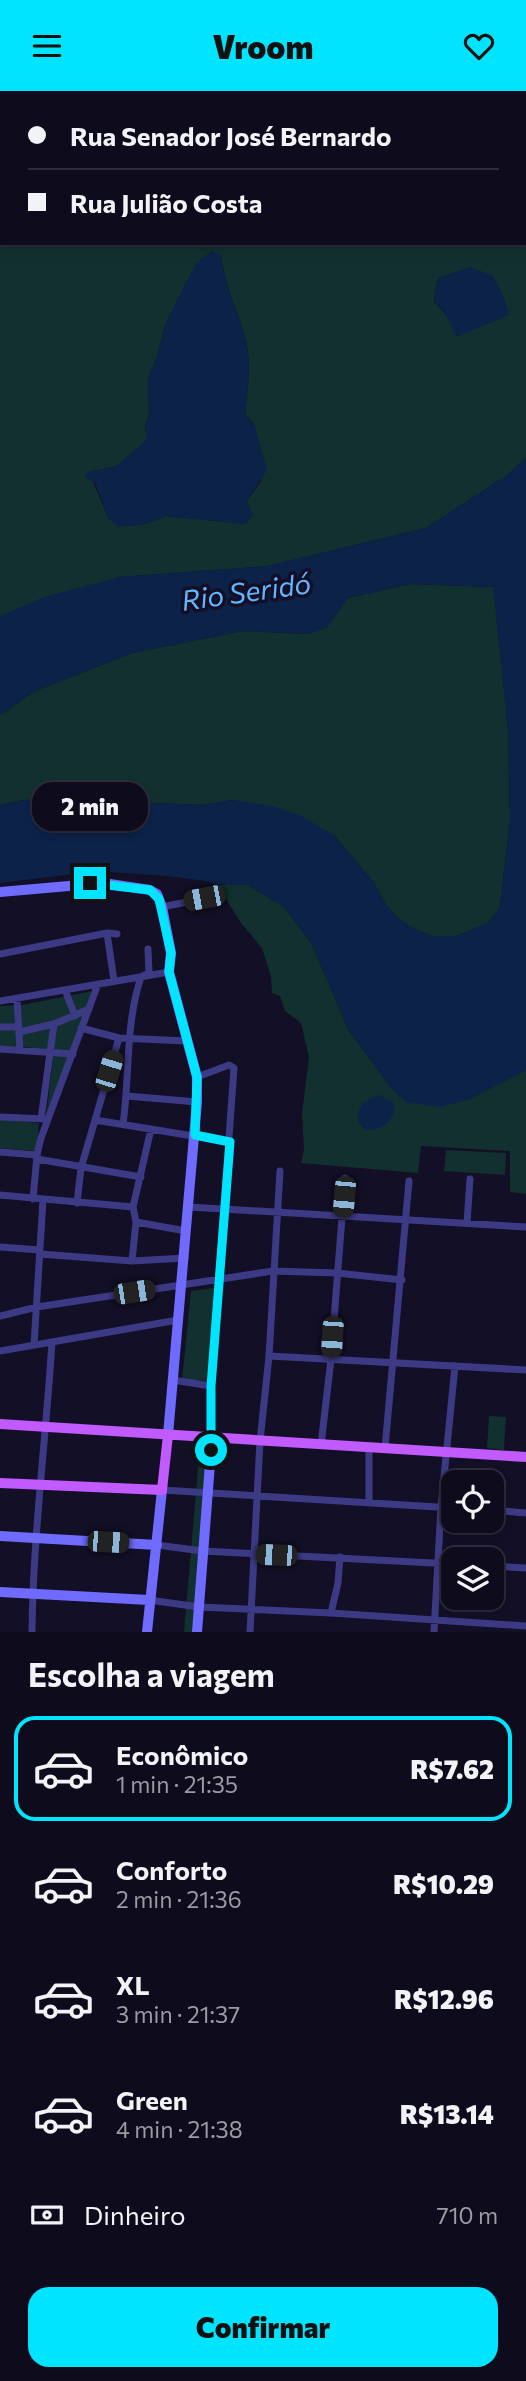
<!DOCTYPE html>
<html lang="pt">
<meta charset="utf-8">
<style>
body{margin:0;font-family:Commissioner,sans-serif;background:#171425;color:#f1f3f6;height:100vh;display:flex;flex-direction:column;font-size:26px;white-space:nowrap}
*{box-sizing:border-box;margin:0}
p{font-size:23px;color:#9b9ba3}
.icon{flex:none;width:38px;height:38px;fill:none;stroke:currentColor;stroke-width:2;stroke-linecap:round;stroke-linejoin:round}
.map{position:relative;height:1541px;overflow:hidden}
.details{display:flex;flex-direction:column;background:#0e0b1c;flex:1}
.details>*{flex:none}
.banner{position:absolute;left:0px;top:0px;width:527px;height:154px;box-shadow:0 4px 10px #0003,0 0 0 2px #2e2b3b;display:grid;align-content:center;height:154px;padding:0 28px;background:#0e0b1c}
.buttons{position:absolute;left:441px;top:1379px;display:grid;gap:14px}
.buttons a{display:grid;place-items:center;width:63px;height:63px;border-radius:14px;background:#0e0b1c;box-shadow:0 4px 10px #0003,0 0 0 2px #2e2b3b;font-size:35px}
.end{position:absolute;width:32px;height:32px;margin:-16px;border:9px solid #00e5ff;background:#111;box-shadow:0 0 0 4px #111}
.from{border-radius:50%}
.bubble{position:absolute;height:49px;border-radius:21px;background:#0e0b1c;box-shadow:0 4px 10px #0003,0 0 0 2px #2e2b3b;font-size:23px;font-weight:800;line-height:49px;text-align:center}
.car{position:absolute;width:21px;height:42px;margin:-21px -10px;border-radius:9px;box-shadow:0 0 5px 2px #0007;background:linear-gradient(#222 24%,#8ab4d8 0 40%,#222 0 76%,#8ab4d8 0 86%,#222 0)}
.banner b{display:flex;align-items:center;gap:24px;height:66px;font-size:26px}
.banner b+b{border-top:2px solid #2e2b3b}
.banner i{width:18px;height:18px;background:#f1f3f6}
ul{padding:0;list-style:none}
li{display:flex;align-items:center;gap:21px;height:105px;margin:0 14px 10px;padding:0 14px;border:4px solid transparent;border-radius:21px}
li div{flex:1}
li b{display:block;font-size:26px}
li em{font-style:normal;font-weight:800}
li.active{border-color:#00e5ff}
li>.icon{width:63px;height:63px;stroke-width:1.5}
h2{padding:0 28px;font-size:32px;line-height:84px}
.pay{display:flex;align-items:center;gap:18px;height:77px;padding:0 28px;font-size:26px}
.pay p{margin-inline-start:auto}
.action{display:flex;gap:14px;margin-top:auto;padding:14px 28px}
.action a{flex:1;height:80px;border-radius:21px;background:#00e5ff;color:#111;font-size:28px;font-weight:800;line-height:80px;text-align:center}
header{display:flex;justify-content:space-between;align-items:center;height:91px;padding:0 28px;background:#00e5ff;color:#111;font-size:32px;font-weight:800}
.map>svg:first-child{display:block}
.green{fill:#12302f;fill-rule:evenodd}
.water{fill:#0c2248}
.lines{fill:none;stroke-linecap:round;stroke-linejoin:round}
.minor{stroke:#3d3a85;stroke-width:7}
.secondary{stroke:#6f6bff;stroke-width:10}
.primary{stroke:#c25bff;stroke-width:10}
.route{stroke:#00e5ff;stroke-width:9}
.labels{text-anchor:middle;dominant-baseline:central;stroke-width:7;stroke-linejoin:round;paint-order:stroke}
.water-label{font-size:28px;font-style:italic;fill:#62b6ff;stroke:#130f26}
</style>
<header><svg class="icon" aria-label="menu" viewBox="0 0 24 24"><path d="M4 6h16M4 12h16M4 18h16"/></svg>Vroom<svg class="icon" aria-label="heart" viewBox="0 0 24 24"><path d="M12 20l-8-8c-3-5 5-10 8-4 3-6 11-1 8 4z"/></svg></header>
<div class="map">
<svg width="526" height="1541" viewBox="0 0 526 1541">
<rect width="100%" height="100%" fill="#130f26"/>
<!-- green -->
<path class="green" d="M0,0L208,2H2V152H525V2L312,0H526V367L506,385L426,437L268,475L120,486L0,525ZM221,164C225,195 235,213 244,242C252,268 248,297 245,323L254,333L259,356L261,390L247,410L246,433L166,425L142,434L109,428L89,381L117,375L148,348L145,337L149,324L148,287L157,266L166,231ZM471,176L457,245L446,224L434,210L438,187Z
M410,493L494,496L508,640L510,728L500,816L489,831L469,840L456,845H433L414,838L399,828L387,815L374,792L334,744L232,709L204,714L52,708L24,709L0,714V624L35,600L132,562L243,540L308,543L327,536L348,507Z
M217,794H248L284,816L312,853L348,938L391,997L467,1009L526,979V1103L510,1101V1060L421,1055L418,1082L301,1072L304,1058L302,1023L309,966L301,932L285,920L280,905L272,902L271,886L262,857L241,832Z
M92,900L45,1035L54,958L0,955V915L22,914Z
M0,1029L39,1032L36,1060L0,1057Z
M446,1059L506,1062L505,1084L444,1080Z
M214,1197L216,1200L207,1290L182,1289L191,1200Z
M489,1325L506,1326L504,1359L487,1357Z
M200,1354L210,1355L195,1541H184Z"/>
<!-- water -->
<path class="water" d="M212,160L221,164C225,196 235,213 244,242C252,268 248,297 245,323L254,333L267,379L247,410L253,424L246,433L166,425L142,434L119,436L109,428L95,392L84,386L89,381L117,375L147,348L145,337L149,324L148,287L157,266L166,231L196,172Z
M471,176L493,185L504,206L509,224L457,246L446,224L434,209L438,187Z
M526,367V979L467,1009L440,1016L406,1011L391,997L348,938L312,853L284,816L248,794H217L206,790L167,785L98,780L0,792V714L24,709L52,708L204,714L232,709L269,714L301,725L334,744L374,792L387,815L399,828L414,838L433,845H456L469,840L489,831L500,816L510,728L508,640L493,496L410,493L348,507L327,536L308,543L243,540L132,562L35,600L0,624V525L44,506L120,486L268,475L426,437L506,385Z
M379,1004L393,1011L395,1022C386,1034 381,1039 366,1039L357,1030C359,1014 364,1009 379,1004Z"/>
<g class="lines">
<!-- minor -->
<path class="minor" d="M123,2L132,0
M0,8H2
M162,816L211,806
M107,842L114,890
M0,863L107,842L117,843
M65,899L75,925
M17,908L20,959
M0,910L169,881
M0,936H18
M81,937L119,947L187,950
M19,941L54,933L89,918
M0,958L73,963
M197,986L229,974L234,977L211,1295L212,1347
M127,1005L197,1011
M0,1026L45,1028
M41,1028L54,933
M95,1029L230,1051
M123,1033C130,984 125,934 141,886L149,882L148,858
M0,1061L37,1064
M37,1068L141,1086
M0,1104L133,1116
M33,1108L37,1064L41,1047L98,893
M77,1112L81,1077L119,947
M189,1116L526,1136
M136,1131L186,1140
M467,1132L470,1088
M0,1156L40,1159
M40,1163L132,1170L185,1167
M132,1170L136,1131L133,1116L151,1038
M0,1225L37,1216L273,1180L337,1182L402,1189
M34,1254L43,1109
M0,1260L178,1229
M269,1265L526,1279
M173,1289L211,1295
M321,1354L331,1268L345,1087
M369,1356V1411
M385,1357L409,1090
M162,1399L453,1417
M492,1419L526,1422
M157,1454L202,1460L453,1473
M492,1475L526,1477
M149,1509L199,1516L331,1522L526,1535
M331,1522L338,1492L340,1466
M32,1541C33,1444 46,1348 52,1251
M250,1541L260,1350L269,1265L280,1080
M434,1541L441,1416L455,1275"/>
<!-- secondary -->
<path class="secondary" d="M0,801L103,792L150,799L157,803L162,816L171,862L169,881L197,986V1011L168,1344
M0,1445L157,1454
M0,1501L149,1509
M147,1541L162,1399
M197,1541L212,1347"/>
<!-- primary -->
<path class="primary" d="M0,1333L526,1366
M0,1392L162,1399L168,1344"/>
</g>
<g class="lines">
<!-- route -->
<path class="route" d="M90,792L150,799L159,808L171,862L169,881L197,986L195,1044L230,1051L211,1295V1359"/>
</g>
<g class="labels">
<!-- water labels -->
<g class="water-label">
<text transform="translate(246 500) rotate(-8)">Rio Seridó</text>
</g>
</g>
</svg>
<div class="buttons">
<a><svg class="icon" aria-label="locate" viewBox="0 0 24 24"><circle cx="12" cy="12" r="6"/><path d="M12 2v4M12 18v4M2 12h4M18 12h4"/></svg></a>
<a><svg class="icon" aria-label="layers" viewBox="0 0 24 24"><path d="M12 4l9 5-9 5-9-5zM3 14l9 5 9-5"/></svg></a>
</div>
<i class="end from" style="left:211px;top:1359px"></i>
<i class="end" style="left:90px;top:792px"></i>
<div class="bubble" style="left:32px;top:691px;width:116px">2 min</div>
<i class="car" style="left:204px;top:807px;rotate:259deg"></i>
<i class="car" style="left:109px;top:980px;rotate:17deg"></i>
<i class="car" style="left:344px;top:1106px;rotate:185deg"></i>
<i class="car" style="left:134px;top:1201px;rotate:81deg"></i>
<i class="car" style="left:332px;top:1246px;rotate:184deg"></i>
<i class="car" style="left:108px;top:1451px;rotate:93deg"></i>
<i class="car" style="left:276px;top:1464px;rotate:272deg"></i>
<div class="banner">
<b><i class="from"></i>Rua Senador José Bernardo</b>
<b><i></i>Rua Julião Costa</b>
</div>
</div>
<section class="details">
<h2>Escolha a viagem</h2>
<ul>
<li class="active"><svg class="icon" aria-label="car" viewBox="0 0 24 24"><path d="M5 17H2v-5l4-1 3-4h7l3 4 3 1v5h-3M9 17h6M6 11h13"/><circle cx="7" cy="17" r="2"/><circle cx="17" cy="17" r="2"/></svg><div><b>Econômico</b><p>1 min · 21:35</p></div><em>R$7.62</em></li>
<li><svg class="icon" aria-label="car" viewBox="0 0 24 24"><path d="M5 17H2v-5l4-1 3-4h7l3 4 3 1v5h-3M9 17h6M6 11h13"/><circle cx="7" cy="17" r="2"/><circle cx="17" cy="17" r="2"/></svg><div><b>Conforto</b><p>2 min · 21:36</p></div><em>R$10.29</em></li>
<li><svg class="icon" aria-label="car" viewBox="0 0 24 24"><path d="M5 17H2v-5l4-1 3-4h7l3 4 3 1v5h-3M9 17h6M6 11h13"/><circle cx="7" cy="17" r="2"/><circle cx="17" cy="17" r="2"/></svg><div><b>XL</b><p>3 min · 21:37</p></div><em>R$12.96</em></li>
<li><svg class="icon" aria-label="car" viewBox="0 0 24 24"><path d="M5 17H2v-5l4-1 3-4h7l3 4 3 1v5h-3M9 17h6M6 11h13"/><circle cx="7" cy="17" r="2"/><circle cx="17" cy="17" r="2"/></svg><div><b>Green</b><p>4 min · 21:38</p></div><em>R$13.14</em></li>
</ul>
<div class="pay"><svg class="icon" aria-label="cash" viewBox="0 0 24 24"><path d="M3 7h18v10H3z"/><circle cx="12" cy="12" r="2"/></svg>Dinheiro<p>710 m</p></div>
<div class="action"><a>Confirmar</a></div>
</section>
